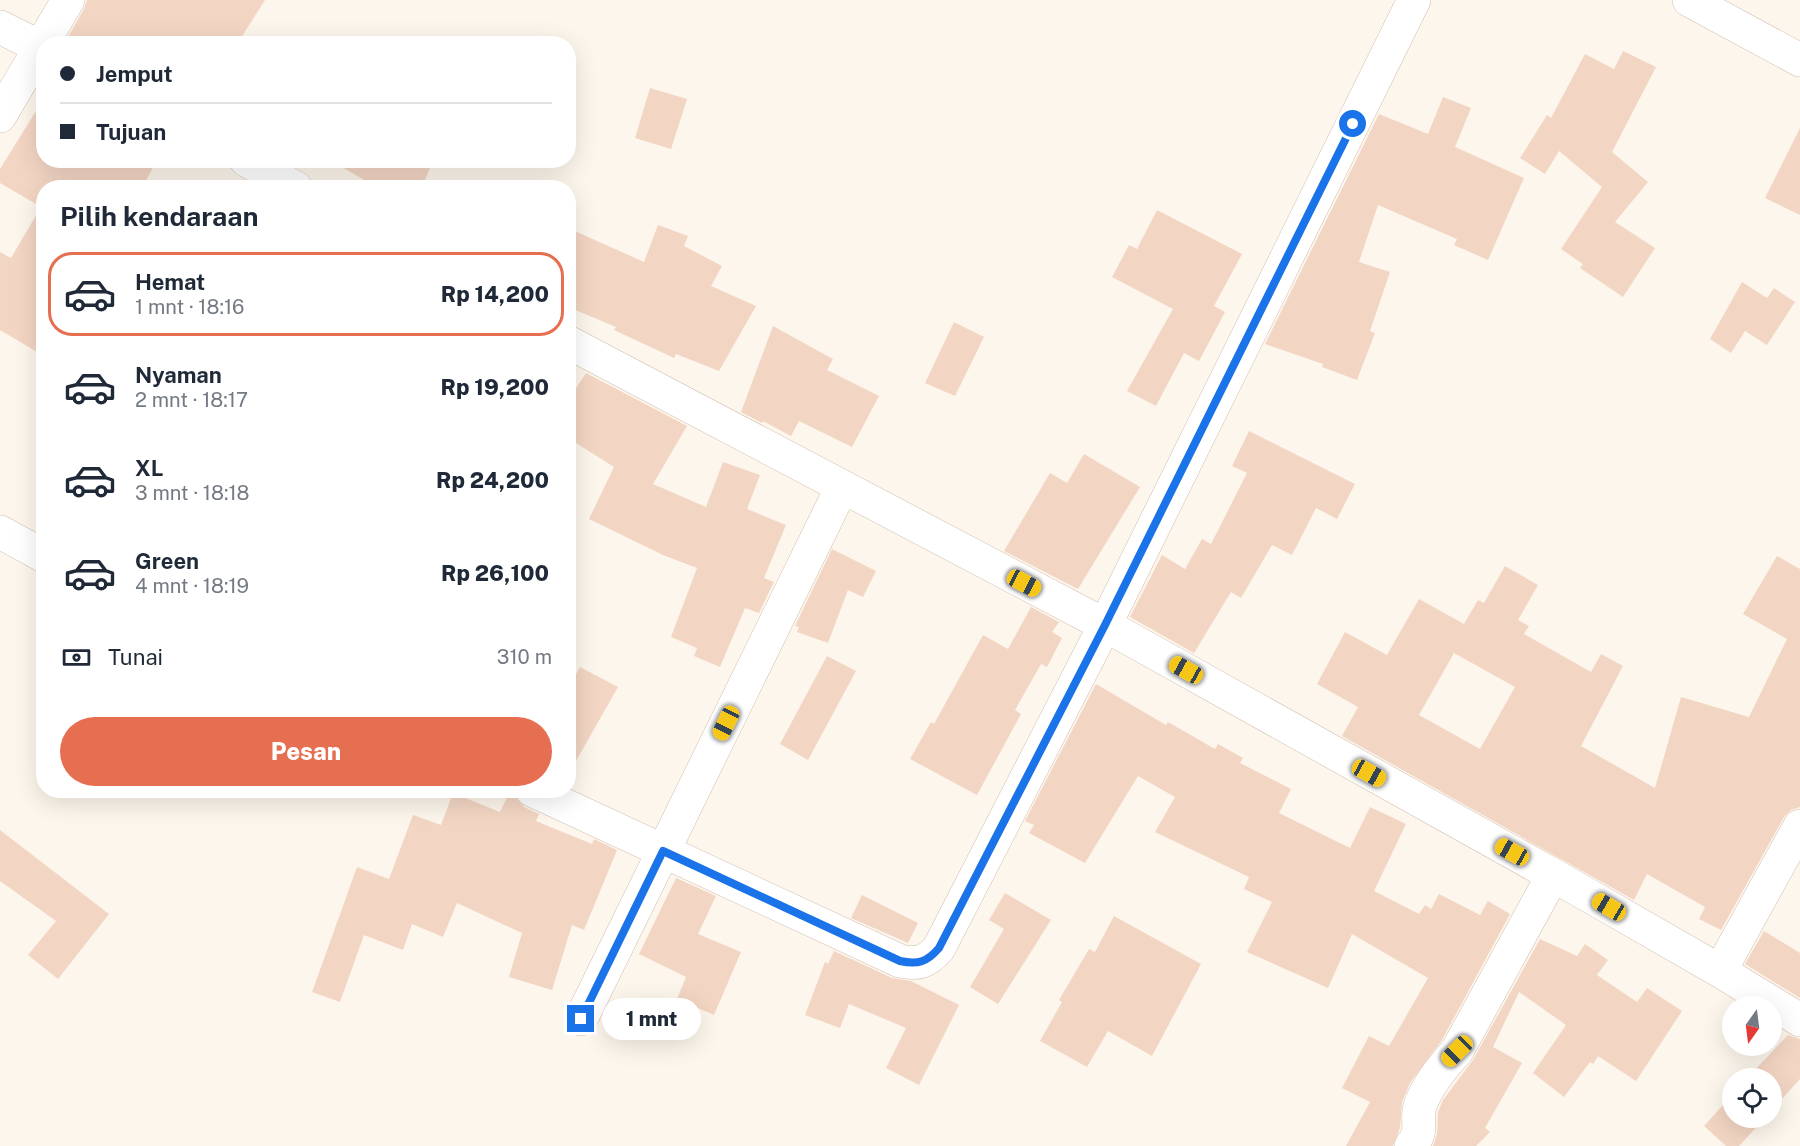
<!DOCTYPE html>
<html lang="id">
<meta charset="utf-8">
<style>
body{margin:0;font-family:"Public Sans",sans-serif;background:#f6f6f7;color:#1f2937;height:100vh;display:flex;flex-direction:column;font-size:22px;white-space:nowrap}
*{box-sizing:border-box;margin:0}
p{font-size:20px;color:#747a83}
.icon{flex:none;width:33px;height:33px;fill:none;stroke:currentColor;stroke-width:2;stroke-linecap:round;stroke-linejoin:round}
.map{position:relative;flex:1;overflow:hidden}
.sheet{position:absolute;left:36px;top:180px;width:540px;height:618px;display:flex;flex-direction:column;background:#fff;border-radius:24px;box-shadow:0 6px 24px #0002}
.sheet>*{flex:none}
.hud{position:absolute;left:36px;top:36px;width:540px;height:132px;border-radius:24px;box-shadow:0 6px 24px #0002;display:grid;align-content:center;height:132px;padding:0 24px;background:#fff}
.needle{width:39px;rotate:194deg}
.fabs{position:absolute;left:1722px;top:996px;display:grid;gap:12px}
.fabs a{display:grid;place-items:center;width:60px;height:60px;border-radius:50%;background:#fff;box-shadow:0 6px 24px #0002;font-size:30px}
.end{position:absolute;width:27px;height:27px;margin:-14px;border:8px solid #1a73e8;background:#fff;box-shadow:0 0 0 3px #fff}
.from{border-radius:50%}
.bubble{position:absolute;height:42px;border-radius:21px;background:#fff;box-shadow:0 6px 24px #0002;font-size:20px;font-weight:800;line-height:42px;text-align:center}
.car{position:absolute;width:18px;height:36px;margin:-18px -9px;border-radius:8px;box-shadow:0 0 4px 2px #0007;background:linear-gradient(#f5c518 24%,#345 0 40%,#f5c518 0 76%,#345 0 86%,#f5c518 0)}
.hud b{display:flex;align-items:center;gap:21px;height:57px;font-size:22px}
.hud b+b{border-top:2px solid #e0e1e3}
.hud i{width:15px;height:15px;background:#1f2937}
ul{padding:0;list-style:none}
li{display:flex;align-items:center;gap:18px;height:84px;margin:0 12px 9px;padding:0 12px;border:3px solid transparent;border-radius:24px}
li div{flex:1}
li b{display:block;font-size:22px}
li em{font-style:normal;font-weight:800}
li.on{border-color:#e76f51}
li>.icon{width:54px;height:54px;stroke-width:1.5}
h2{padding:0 24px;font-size:27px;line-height:72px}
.pay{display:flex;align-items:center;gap:15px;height:66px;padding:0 24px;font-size:22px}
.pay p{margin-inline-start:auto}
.button{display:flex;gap:12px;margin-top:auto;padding:12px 24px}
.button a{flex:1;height:69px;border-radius:36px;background:#e76f51;color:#fff;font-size:24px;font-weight:800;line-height:69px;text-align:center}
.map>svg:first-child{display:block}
.building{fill:#f3d5c3;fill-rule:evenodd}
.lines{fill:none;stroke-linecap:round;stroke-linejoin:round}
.minor-casing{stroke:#d1beb0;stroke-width:34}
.minor{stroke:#fff;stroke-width:33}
.route{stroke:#1a73e8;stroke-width:8}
</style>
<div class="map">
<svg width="1800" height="1146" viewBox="0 0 1800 1146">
<rect width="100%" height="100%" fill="#fdf6ec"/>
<!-- building -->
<path class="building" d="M87,0H265L237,44H64L84,9Z
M1623,51L1656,67L1612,152L1648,182L1615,222L1655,248L1623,297L1580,268L1583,264L1561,249L1602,187L1559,151L1545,174L1520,158L1547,115L1551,118L1585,54L1614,69Z
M650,88L687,99L671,149L635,138Z
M1443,97L1471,108L1455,147L1524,178L1488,260L1454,245L1457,239L1378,205L1359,262L1390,272L1370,331L1375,333L1357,380L1322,367L1323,364L1265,344L1379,114L1428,134Z
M44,98V160H157L142,188H44V356L0,330V252L11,258L41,207L0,183V169Z
M1800,128V215L1765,198Z
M330,160H433L422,188H378Z
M1157,210L1242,254L1214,306L1225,312L1199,361L1184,353L1156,406L1127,391L1173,309L1112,277L1129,245L1137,249Z
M658,225L688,236L684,246L722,266L711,286L756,306L719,371L676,354L674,358L614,330L616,327L568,307V228L644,262Z
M1742,282L1767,298L1774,288L1795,302L1767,345L1745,331L1731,353L1710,339Z
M954,322L984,337L955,396L925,383Z
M773,326L833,359L827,370L879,396L852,447L799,421L791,436L763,421L762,423L741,412Z
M586,373L687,426L653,484L706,507L723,462L760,475L747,509L786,525L764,578L774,582L759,613L745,608L720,667L694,656L697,648L671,637L697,568L663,555L589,519L614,467L568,438V400Z
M1249,431L1355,484L1337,519L1316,508L1292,555L1272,545L1241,598L1231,592L1194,653L1130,617L1162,555L1185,569L1202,539L1211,544L1247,473L1232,466Z
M1084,454L1140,487L1078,589L1004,551L1050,473L1067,483Z
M832,549L876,571L863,597L848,590L828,643L797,632L799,627L795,626Z
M1777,556L1800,569V807L1791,810L1784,817L1721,930L1699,919L1705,907L1647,874L1634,900L1342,736L1358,707L1317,684L1345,632L1387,655L1419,599L1464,624L1478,600L1484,603L1505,566L1538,585L1518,620L1529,626L1524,634L1591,672L1601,654L1623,666L1581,746L1655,788L1681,697L1749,717L1787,639L1743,614ZM1454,653L1515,687L1480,749L1419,715Z
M1031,607L1059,622L1052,632L1062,638L1047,667L1041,664L1015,710L1021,714L977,795L910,759L931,722L934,724L983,635L1008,649Z
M827,656L856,671L808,760L780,744Z
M580,667L618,687L568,775V688Z
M1096,684L1166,725L1168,722L1215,749L1218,744L1243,758L1240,763L1291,789L1279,813L1350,848L1370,807L1406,824L1374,891L1419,914L1425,905L1431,909L1439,894L1480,915L1488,901L1510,914L1442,1040L1410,1083L1402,1102L1400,1128L1393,1146H1346L1370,1102L1342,1088L1369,1036L1389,1046L1428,978L1352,934L1328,988L1247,952L1272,902L1244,889L1249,877L1155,832L1175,797L1138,776L1085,863L1029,833L1034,825L1025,821Z
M453,793L500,812L509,793L515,796L524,807L539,814L536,821L592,844L594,839L617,850L584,930L572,925L552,990L509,977L522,933L457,903L443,937L412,924L403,950L364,935L340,1002L312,992L357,867L389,879L413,815L441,825Z
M0,830L109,914L58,979L28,955L56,921L0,881Z
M676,878L716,896L698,934L741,952L714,1015L677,999L686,977L639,954Z
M1005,893L1051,920L998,1004L970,987L1004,929L989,920Z
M862,895L918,923L908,943L851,918Z
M1114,916L1201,964L1152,1056L1108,1031L1087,1067L1040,1041L1062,1002L1059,1000L1089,949L1095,952Z
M1764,931L1800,953V998L1745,964Z
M1540,939L1577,956L1585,944L1608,960L1597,975L1637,1002L1647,988L1682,1011L1636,1081L1598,1056L1593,1064L1590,1062L1564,1097L1533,1073L1566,1025L1519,992L1493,1047L1522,1063L1485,1128L1490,1132L1476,1146H1433L1437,1134L1438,1112L1443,1100L1473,1060Z
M834,951L892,978L911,981L959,1005L919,1085L886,1068L906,1028L849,1004L840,1028L805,1015L825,962L828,964Z
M1788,1035L1800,1039V1079L1772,1110V1078H1747Z
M1732,1095V1118H1765L1739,1146H1726L1704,1126Z"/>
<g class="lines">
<!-- minor casing -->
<g class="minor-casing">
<path id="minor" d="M1689,0L1800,60
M0,27L44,49
M0,116L68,0
M246,160L296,188
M568,342L1105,625L1553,875L1720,971L1800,1020
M0,532L44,556
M532,790L900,961C918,965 927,962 939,948L1105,625L1414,0
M1720,971L1800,826
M581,1019L842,487
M1411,1146C1425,1129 1415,1123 1420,1106C1427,1086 1443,1066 1457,1051L1553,875"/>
</g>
<!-- minor -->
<use href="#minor" class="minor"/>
</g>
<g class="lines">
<!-- route -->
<path class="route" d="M581,1019L663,851L900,961C918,965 927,962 939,948L1105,625L1353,124"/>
</g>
</svg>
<div class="fabs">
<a><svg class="needle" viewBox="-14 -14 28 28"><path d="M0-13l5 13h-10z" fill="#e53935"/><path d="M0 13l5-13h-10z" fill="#747a83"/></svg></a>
<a><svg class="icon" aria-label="locate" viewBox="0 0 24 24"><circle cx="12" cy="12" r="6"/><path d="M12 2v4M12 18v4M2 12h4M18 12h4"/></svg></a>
</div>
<i class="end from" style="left:1353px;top:124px"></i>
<i class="end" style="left:581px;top:1019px"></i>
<div class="bubble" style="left:602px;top:998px;width:99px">1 mnt</div>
<i class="car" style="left:1024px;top:583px;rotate:118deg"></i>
<i class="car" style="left:1186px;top:670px;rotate:299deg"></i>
<i class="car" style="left:726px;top:723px;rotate:206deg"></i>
<i class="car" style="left:1369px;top:773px;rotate:119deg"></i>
<i class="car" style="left:1512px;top:852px;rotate:299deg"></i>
<i class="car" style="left:1609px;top:907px;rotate:300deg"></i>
<i class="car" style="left:1457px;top:1051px;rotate:225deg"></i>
<div class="hud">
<b><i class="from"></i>Jemput</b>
<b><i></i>Tujuan</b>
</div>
<section class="sheet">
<h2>Pilih kendaraan</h2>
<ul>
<li class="on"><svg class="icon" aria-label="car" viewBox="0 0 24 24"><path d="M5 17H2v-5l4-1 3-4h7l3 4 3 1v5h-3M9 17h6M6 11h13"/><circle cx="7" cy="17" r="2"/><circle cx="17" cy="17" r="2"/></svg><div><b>Hemat</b><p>1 mnt · 18:16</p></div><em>Rp 14,200</em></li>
<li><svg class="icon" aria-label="car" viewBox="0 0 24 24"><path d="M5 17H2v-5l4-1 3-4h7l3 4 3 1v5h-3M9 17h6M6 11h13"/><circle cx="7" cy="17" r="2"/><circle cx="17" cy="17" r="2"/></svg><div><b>Nyaman</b><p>2 mnt · 18:17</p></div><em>Rp 19,200</em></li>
<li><svg class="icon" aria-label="car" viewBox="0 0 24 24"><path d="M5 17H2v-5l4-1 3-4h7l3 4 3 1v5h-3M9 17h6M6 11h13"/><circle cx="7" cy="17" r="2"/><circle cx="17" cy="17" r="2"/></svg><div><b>XL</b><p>3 mnt · 18:18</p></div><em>Rp 24,200</em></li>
<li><svg class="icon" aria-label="car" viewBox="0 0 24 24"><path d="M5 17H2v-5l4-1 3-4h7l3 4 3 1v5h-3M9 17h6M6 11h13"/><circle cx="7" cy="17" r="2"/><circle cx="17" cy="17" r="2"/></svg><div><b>Green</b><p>4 mnt · 18:19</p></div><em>Rp 26,100</em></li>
</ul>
<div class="pay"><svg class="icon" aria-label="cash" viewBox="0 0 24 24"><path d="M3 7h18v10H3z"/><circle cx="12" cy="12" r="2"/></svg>Tunai<p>310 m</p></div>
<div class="button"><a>Pesan</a></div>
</section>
</div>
